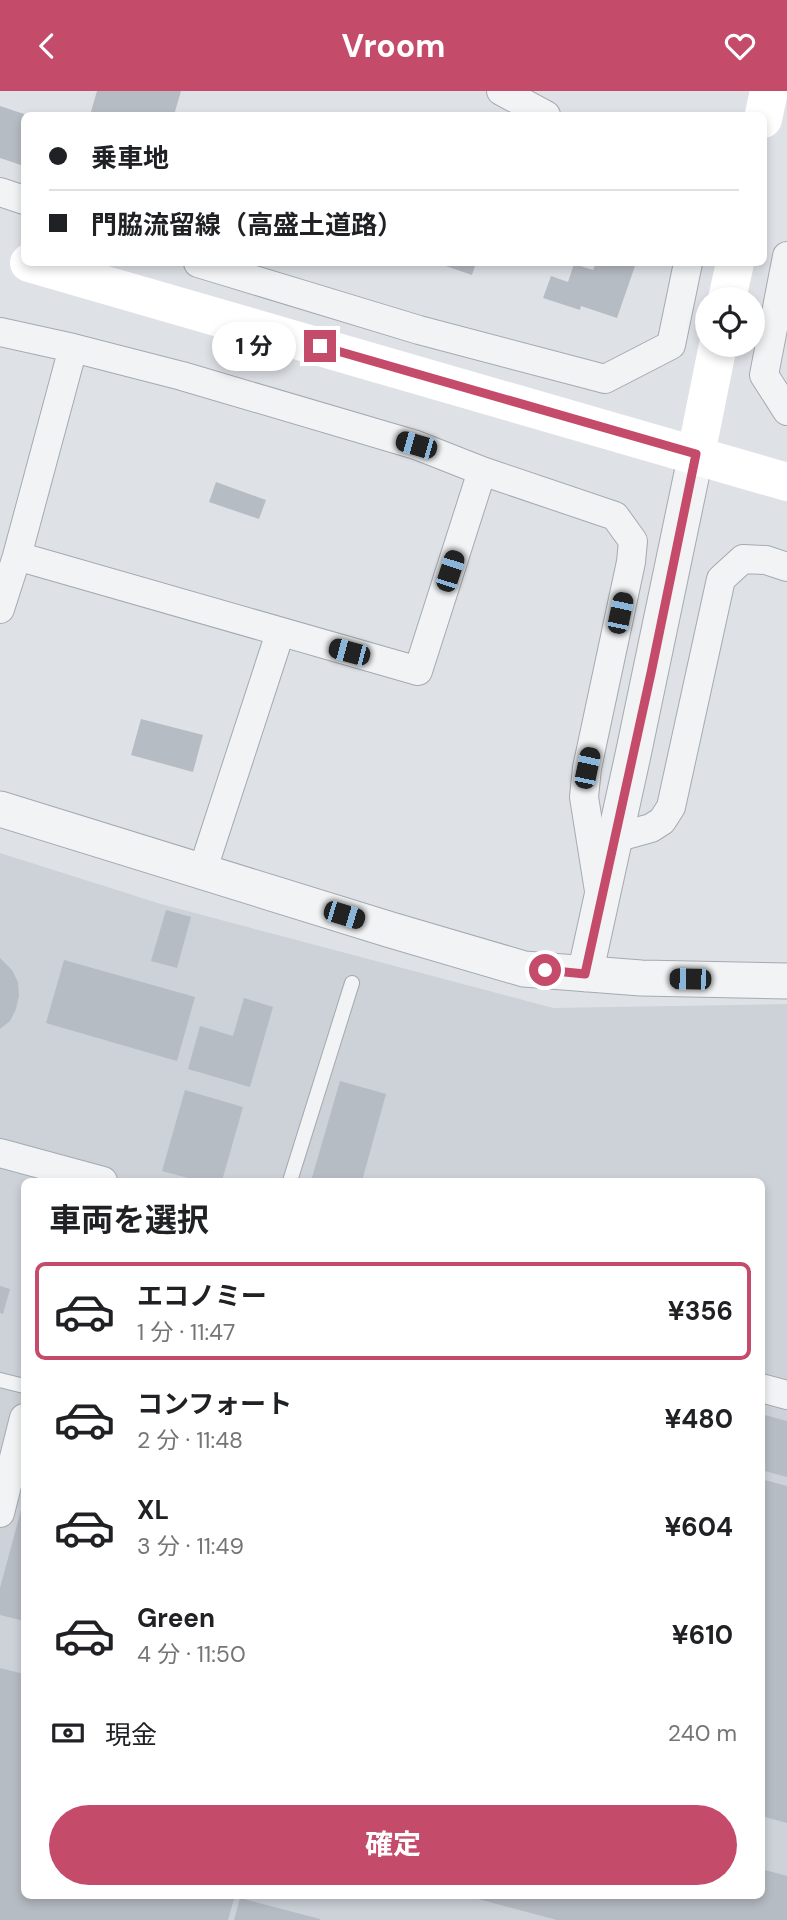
<!DOCTYPE html>
<html lang="ja">
<meta charset="utf-8">
<style>
body{margin:0;font-family:"DM Sans","Noto Sans JP",sans-serif;background:#f2f2f2;color:#202124;height:100vh;display:flex;flex-direction:column;font-size:26px;white-space:nowrap}
*{box-sizing:border-box;margin:0}
p{font-size:23px;color:#757577}
.icon{flex:none;width:38px;height:38px;fill:none;stroke:currentColor;stroke-width:2;stroke-linecap:round;stroke-linejoin:round}
.map{position:relative;flex:1;overflow:hidden}
.sheet{position:absolute;left:21px;top:1087px;width:744px;height:721px;display:flex;flex-direction:column;background:#fff;border-radius:10px;box-shadow:0 4px 10px #0003}
.sheet>*{flex:none}
.guide{position:absolute;left:21px;top:21px;width:746px;height:154px;border-radius:10px;box-shadow:0 4px 10px #0003;display:grid;align-content:center;height:154px;padding:0 28px;background:#fff}
.buttons{position:absolute;left:695px;top:196px;display:grid;gap:14px}
.buttons a{display:grid;place-items:center;width:70px;height:70px;border-radius:50%;background:#fff;box-shadow:0 4px 10px #0003;font-size:35px}
.end{position:absolute;width:32px;height:32px;margin:-16px;border:9px solid #c44b6a;background:#fff;box-shadow:0 0 0 4px #fff}
.from{border-radius:50%}
.bubble{position:absolute;height:49px;border-radius:24px;background:#fff;box-shadow:0 4px 10px #0003;font-size:23px;font-weight:700;line-height:49px;text-align:center}
.car{position:absolute;width:21px;height:42px;margin:-21px -10px;border-radius:9px;box-shadow:0 0 5px 2px #0007;background:linear-gradient(#222 24%,#8ab4d8 0 40%,#222 0 76%,#8ab4d8 0 86%,#222 0)}
.guide b{display:flex;align-items:center;gap:24px;height:66px;font-size:26px}
.guide b+b{border-top:2px solid #e0e0e0}
.guide i{width:18px;height:18px;background:#202124}
ul{padding:0;list-style:none}
li{display:flex;align-items:center;gap:21px;height:98px;margin:0 14px 10px;padding:0 14px;border:4px solid transparent;border-radius:10px}
li div{flex:1}
li b{display:block;font-size:26px}
li em{font-style:normal;font-weight:700}
li.selected{border-color:#c44b6a}
li>.icon{width:63px;height:63px;stroke-width:1.5}
h2{padding:0 28px;font-size:32px;line-height:84px}
.pay{display:flex;align-items:center;gap:18px;height:77px;padding:0 28px;font-size:26px}
.pay p{margin-inline-start:auto}
.cta{display:flex;gap:14px;margin-top:auto;padding:14px 28px}
.cta a{flex:1;height:80px;border-radius:42px;background:#c44b6a;color:#fff;font-size:28px;font-weight:700;line-height:80px;text-align:center}
header{display:flex;justify-content:space-between;align-items:center;height:91px;padding:0 28px;background:#c44b6a;color:#fff;font-size:32px;font-weight:700}
.map>svg:first-child{display:block}
.built{fill:#ccd2d8;fill-rule:evenodd}
.building{fill:#b6bcc3}
.lines{fill:none;stroke-linecap:round;stroke-linejoin:round}
.service-casing{stroke:#a4aab0;stroke-width:16}
.minor-casing{stroke:#a4aab0;stroke-width:30}
.tertiary-casing{stroke:#a4aab0;stroke-width:37}
.service{stroke:#f1f3f5;stroke-width:14}
.minor{stroke:#f1f3f5;stroke-width:28}
.tertiary{stroke:#f1f3f5;stroke-width:35}
.secondary{stroke:#fff;stroke-width:38}
.route{stroke:#c44b6a;stroke-width:9}
</style>
<header><svg class="icon" aria-label="back" viewBox="0 0 24 24"><path d="M15 5l-7 7 7 7"/></svg>Vroom<svg class="icon" aria-label="heart" viewBox="0 0 24 24"><path d="M12 20l-8-8c-3-5 5-10 8-4 3-6 11-1 8 4z"/></svg></header>
<div class="map">
<svg width="787" height="1829" viewBox="0 0 787 1829">
<rect width="100%" height="100%" fill="#dee2e7"/>
<!-- built -->
<path class="built" d="M0,762L161,813L553,917L787,913V1829H0ZM24,1090H761V1804H24Z"/>
<!-- building -->
<path class="building" d="M97,0H181L174,24H90Z
M0,15L24,23V75L0,67Z
M437,172H476L472,184Z
M596,172H636L617,227L581,215L580,219L543,207L551,185L568,191L574,173L593,179Z
M216,391L266,409L259,428L209,411Z
M141,628L203,644L193,681L131,664Z
M166,819L191,826L177,877L151,870Z
M0,867L12,879L18,891L19,905L16,918L10,930L0,938Z
M64,869L195,906L177,970L46,932Z
M244,907L273,916L250,996L188,978L200,935L233,945Z
M340,990L386,1003L362,1090H311Z
M185,999L243,1016L222,1090H199L162,1080Z
M0,1195L10,1198L3,1223L0,1222Z
M761,1323L787,1330V1386L761,1379Z
M761,1388L787,1395V1732L761,1725V1574L764,1563L761,1562Z
M24,1408V1530L0,1524V1497Z
M0,1577L24,1583V1804H235L228,1829H0Z
M761,1778L787,1785V1829H557L467,1805L761,1804Z
M240,1807L320,1828V1829H234Z"/>
<g class="lines">
<!-- service casing -->
<g class="service-casing">
<path id="service" d="M290,1090L352,892
M0,1289L24,1295"/>
</g>
<!-- minor casing -->
<g class="minor-casing">
<path id="minor" d="M501,0L546,24
M0,101L24,109
M787,165L764,284L787,320
M198,172L419,239L605,288L671,254L688,172
M0,241L73,257L182,285L416,354L482,380L615,425L633,450L631,471L587,677L584,706L599,800
M17,465L418,580L482,380
M0,518L17,465L73,257
M615,747L651,737L662,730L671,716L721,488L743,468L766,469L787,476
M202,781L280,542
M0,1062L103,1090
M761,1297L787,1304
M0,1422L24,1327"/>
</g>
<!-- tertiary casing -->
<g class="tertiary-casing">
<path id="tertiary" d="M0,718L391,839L524,878L641,887L787,890
M585,883L633,664L696,363"/>
</g>
<!-- service -->
<use href="#service" class="service"/>
<!-- minor -->
<use href="#minor" class="minor"/>
<!-- tertiary -->
<use href="#tertiary" class="tertiary"/>
<!-- secondary -->
<path class="secondary" d="M763,28L769,0
M29,172L787,391
M727,208L735,172
M696,363L718,254"/>
</g>
<g class="lines">
<!-- route -->
<path class="route" d="M320,255L696,363L651,582L585,883L545,879"/>
</g>
</svg>
<div class="buttons">
<a><svg class="icon" aria-label="locate" viewBox="0 0 24 24"><circle cx="12" cy="12" r="6"/><path d="M12 2v4M12 18v4M2 12h4M18 12h4"/></svg></a>
</div>
<i class="end from" style="left:545px;top:879px"></i>
<i class="end" style="left:320px;top:255px"></i>
<div class="bubble" style="left:212px;top:231px;width:84px">1 分</div>
<i class="car" style="left:416px;top:354px;rotate:286deg"></i>
<i class="car" style="left:450px;top:480px;rotate:18deg"></i>
<i class="car" style="left:620px;top:522px;rotate:12deg"></i>
<i class="car" style="left:349px;top:561px;rotate:285deg"></i>
<i class="car" style="left:587px;top:677px;rotate:12deg"></i>
<i class="car" style="left:344px;top:824px;rotate:107deg"></i>
<i class="car" style="left:690px;top:888px;rotate:271deg"></i>
<div class="guide">
<b><i class="from"></i>乗車地</b>
<b><i></i>門脇流留線（高盛土道路）</b>
</div>
<section class="sheet">
<h2>車両を選択</h2>
<ul>
<li class="selected"><svg class="icon" aria-label="car" viewBox="0 0 24 24"><path d="M5 17H2v-5l4-1 3-4h7l3 4 3 1v5h-3M9 17h6M6 11h13"/><circle cx="7" cy="17" r="2"/><circle cx="17" cy="17" r="2"/></svg><div><b>エコノミー</b><p>1 分 · 11:47</p></div><em>¥356</em></li>
<li><svg class="icon" aria-label="car" viewBox="0 0 24 24"><path d="M5 17H2v-5l4-1 3-4h7l3 4 3 1v5h-3M9 17h6M6 11h13"/><circle cx="7" cy="17" r="2"/><circle cx="17" cy="17" r="2"/></svg><div><b>コンフォート</b><p>2 分 · 11:48</p></div><em>¥480</em></li>
<li><svg class="icon" aria-label="car" viewBox="0 0 24 24"><path d="M5 17H2v-5l4-1 3-4h7l3 4 3 1v5h-3M9 17h6M6 11h13"/><circle cx="7" cy="17" r="2"/><circle cx="17" cy="17" r="2"/></svg><div><b>XL</b><p>3 分 · 11:49</p></div><em>¥604</em></li>
<li><svg class="icon" aria-label="car" viewBox="0 0 24 24"><path d="M5 17H2v-5l4-1 3-4h7l3 4 3 1v5h-3M9 17h6M6 11h13"/><circle cx="7" cy="17" r="2"/><circle cx="17" cy="17" r="2"/></svg><div><b>Green</b><p>4 分 · 11:50</p></div><em>¥610</em></li>
</ul>
<div class="pay"><svg class="icon" aria-label="cash" viewBox="0 0 24 24"><path d="M3 7h18v10H3z"/><circle cx="12" cy="12" r="2"/></svg>現金<p>240 m</p></div>
<div class="cta"><a>確定</a></div>
</section>
</div>
